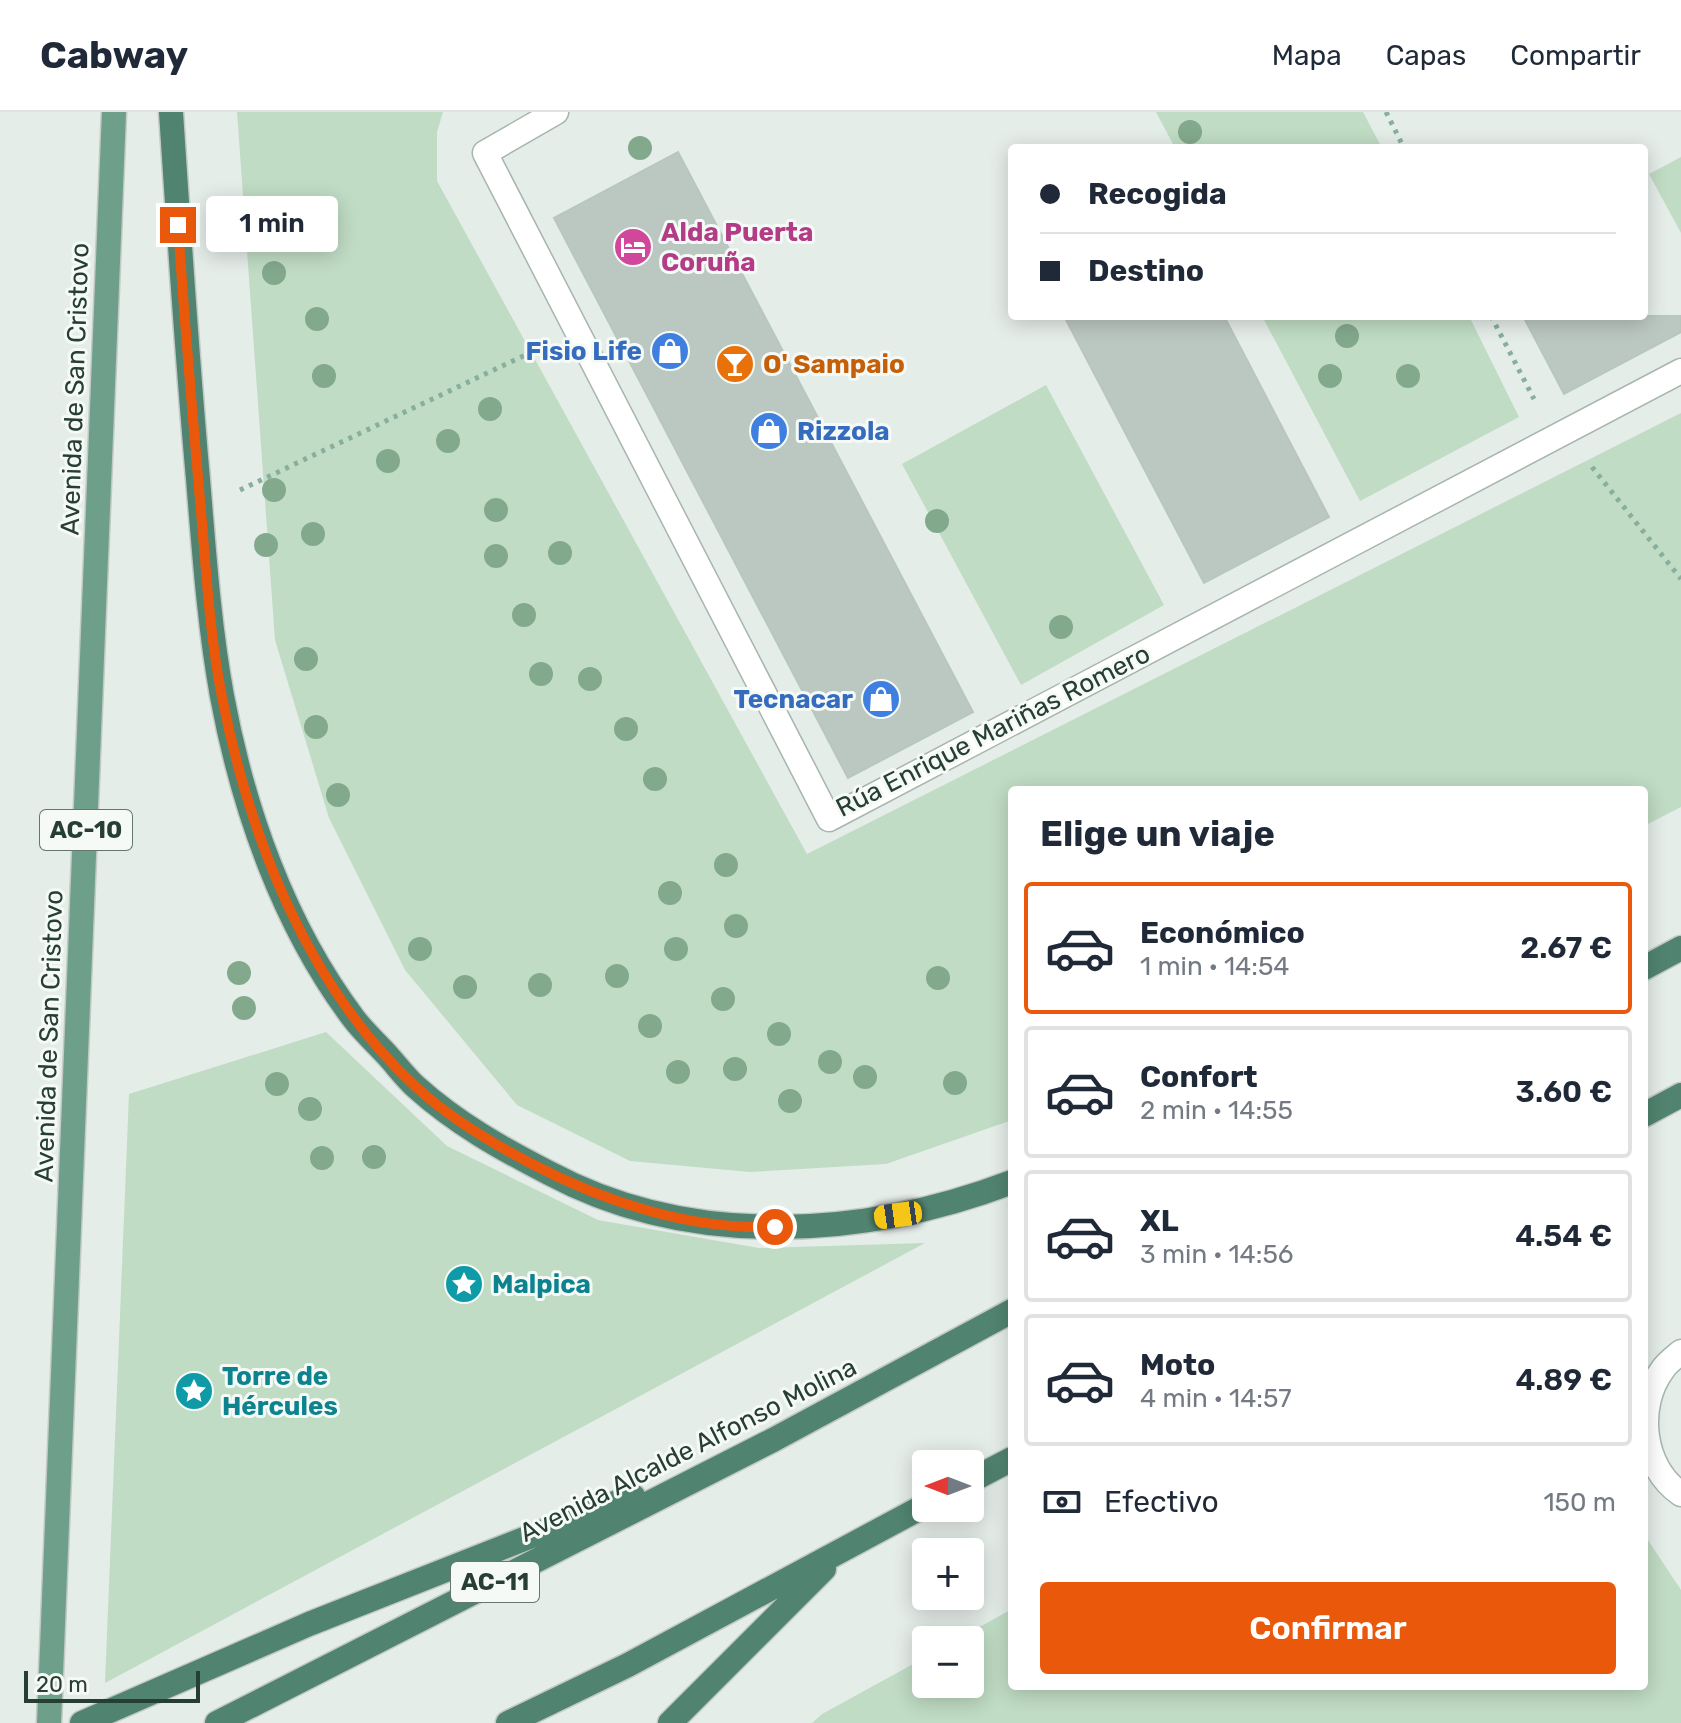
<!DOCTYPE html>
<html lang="es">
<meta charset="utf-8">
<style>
body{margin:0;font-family:Rubik,sans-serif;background:#f2f2f3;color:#1f2937;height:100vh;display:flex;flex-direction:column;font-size:30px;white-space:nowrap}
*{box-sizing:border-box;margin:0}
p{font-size:26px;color:#747a83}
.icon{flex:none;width:44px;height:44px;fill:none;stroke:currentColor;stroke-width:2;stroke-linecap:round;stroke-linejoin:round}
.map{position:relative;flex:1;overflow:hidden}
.panel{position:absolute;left:1008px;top:674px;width:640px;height:904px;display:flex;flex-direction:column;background:#fff;border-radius:8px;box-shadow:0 4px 20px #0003}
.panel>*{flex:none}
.top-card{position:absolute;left:1008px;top:32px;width:640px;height:176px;border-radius:8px;box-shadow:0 4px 20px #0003;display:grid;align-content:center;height:176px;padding:0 32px;background:#fff}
.needle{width:52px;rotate:270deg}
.fabs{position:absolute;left:912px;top:1338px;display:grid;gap:16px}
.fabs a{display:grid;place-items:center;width:72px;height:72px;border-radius:8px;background:#fff;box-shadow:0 4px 20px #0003;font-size:40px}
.scale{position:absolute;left:24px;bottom:20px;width:176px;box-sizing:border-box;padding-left:8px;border:4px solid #263e34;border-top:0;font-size:22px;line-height:28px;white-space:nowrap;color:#263e34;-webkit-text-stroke:6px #f6faf7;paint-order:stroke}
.end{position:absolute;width:36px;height:36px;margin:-18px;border:10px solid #ea580c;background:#fff;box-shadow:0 0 0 4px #fff}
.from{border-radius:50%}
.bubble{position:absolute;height:56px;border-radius:8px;background:#fff;box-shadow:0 4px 20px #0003;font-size:26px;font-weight:600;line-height:56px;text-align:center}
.car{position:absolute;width:24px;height:48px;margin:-24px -12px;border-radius:10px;box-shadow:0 0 6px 2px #0007;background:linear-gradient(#f5c518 24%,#345 0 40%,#f5c518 0 76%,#345 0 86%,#f5c518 0)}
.top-card b{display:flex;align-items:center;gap:28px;height:76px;font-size:30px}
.top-card b+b{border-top:2px solid #e0e1e3}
.top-card i{width:20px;height:20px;background:#1f2937}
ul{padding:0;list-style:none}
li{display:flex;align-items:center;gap:24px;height:132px;margin:0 16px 12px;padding:0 16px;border:4px solid #e0e1e3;border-radius:8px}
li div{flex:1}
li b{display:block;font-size:30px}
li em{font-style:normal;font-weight:600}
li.current{border-color:#ea580c}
li>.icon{width:72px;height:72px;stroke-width:1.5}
h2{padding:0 32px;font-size:36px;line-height:96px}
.pay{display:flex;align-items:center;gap:20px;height:88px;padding:0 32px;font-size:30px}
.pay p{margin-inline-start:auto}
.button{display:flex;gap:16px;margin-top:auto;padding:16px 32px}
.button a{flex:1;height:92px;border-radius:8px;background:#ea580c;color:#fff;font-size:32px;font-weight:600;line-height:92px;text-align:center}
header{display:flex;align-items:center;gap:48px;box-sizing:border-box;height:112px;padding:0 40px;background:#fff;border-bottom:2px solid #e0e1e3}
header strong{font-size:38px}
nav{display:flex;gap:44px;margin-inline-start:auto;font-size:28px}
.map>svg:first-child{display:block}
.green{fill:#c0dcc4}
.building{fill:#bbc8c1;stroke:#b8c7be;stroke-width:2}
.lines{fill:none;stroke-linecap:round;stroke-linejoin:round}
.minor-casing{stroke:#a8b5af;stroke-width:27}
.primary-casing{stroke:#c2c9c6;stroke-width:27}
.trunk-casing{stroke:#c2c9c6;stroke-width:27}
.path{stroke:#88ae9d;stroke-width:5;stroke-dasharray:4 6;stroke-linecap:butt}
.minor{stroke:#fff;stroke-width:24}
.primary{stroke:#6e9f8b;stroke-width:24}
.trunk{stroke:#518470;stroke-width:24}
.tree{fill:#83a98d}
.route{stroke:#ea580c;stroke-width:10}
.labels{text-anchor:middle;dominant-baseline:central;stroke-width:6;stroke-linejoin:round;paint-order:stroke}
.shield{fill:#f6faf7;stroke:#64766e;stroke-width:2}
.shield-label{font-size:24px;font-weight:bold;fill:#263e34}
.hotel-label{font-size:26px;font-weight:bold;fill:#b23c85;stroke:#f6faf7;text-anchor:start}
.shop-label{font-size:26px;font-weight:bold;fill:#366cbe;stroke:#f6faf7;text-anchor:end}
.food-label{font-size:26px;font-weight:bold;fill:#c56008;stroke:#f6faf7;text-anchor:start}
.street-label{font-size:26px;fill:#263e34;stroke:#f6faf7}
.culture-label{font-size:26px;font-weight:bold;fill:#0d838f;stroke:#f6faf7;text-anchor:start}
</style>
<header>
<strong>Cabway</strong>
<nav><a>Mapa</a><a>Capas</a><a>Compartir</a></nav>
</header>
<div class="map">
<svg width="1681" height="1611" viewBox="0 0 1681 1611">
<rect width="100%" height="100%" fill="#e5ede9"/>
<!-- green -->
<path class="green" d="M237,0H443L437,20V69L807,742L1681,301V695L1644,714V678H1012V1008L886,1052L750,1060L630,1049L517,993L405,858L329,706L275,528Z
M1156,0H1363L1382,36H1175Z
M1681,45V121L1649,62Z
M1262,204H1469L1519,305L1360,389Z
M1046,273L1164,493L1021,573L902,352Z
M326,920L447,1034L598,1108L759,1136L925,1131L105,1571L129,982Z
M1644,1422L1681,1478V1611H812L822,1602L926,1545V1572H970V1528H956L1012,1497V1574H1644Z"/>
<!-- building -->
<path class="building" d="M678,40L973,600L848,666L554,106Z
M1064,204H1224L1329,405L1204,471Z
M1523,204H1681V220L1564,282Z"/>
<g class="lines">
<!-- minor casing -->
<g class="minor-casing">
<path id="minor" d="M556,0L485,41L829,707L1681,259
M1681,1240C1675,1245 1667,1251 1663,1257C1635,1294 1642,1356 1681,1382"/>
</g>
<!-- primary casing -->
<g class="primary-casing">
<path id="primary" d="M49,1611L114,0"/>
</g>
<!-- trunk casing -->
<g class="trunk-casing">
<path id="trunk" d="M171,0C179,123 187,245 198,367C204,439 209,513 222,584C243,697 284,814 354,907C364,920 377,932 388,944C397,954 406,966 416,975C456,1011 502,1037 549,1061C691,1137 865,1126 1012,1070
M1644,856L1681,836
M1644,1003L1681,983
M970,1369L1012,1347
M82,1611L309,1512L633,1384
M217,1611L773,1328L1012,1199
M508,1611L628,1553L926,1393
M670,1611L824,1457"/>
</g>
<!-- path -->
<path class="path" d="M1386,0L1404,36
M1491,204L1534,287
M1592,355L1681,467
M240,378L538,237"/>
<!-- minor -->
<use href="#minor" class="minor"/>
<!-- primary -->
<use href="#primary" class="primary"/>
<!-- trunk -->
<use href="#trunk" class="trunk"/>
</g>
<!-- trees -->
<g class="tree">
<circle cx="1190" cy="20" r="12"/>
<circle cx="640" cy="36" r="12"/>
<circle cx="274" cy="161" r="12"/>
<circle cx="317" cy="207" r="12"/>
<circle cx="1347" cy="224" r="12"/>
<circle cx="324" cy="264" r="12"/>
<circle cx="1330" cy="264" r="12"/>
<circle cx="1408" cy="264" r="12"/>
<circle cx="490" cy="297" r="12"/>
<circle cx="448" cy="329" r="12"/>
<circle cx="388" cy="349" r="12"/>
<circle cx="274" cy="378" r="12"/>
<circle cx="496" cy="398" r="12"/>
<circle cx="937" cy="409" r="12"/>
<circle cx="313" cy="422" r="12"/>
<circle cx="266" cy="433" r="12"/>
<circle cx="560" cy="441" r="12"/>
<circle cx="496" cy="444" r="12"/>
<circle cx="524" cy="503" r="12"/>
<circle cx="1061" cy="515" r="12"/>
<circle cx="306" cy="547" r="12"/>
<circle cx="541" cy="562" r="12"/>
<circle cx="590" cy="567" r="12"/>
<circle cx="316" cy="615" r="12"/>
<circle cx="626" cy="617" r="12"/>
<circle cx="655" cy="667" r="12"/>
<circle cx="338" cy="683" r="12"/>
<circle cx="726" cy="753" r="12"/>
<circle cx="670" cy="781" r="12"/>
<circle cx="736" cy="814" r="12"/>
<circle cx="420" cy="837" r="12"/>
<circle cx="676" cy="837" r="12"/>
<circle cx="239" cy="861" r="12"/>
<circle cx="617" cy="864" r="12"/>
<circle cx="938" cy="866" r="12"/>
<circle cx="540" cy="873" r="12"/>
<circle cx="465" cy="875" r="12"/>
<circle cx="723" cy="887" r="12"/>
<circle cx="244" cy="896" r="12"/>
<circle cx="650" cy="914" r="12"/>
<circle cx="779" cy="922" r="12"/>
<circle cx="830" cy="950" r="12"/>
<circle cx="735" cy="957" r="12"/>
<circle cx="678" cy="960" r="12"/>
<circle cx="865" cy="965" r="12"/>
<circle cx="955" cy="971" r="12"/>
<circle cx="277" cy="972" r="12"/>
<circle cx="790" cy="989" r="12"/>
<circle cx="310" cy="997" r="12"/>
<circle cx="374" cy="1045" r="12"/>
<circle cx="322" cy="1046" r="12"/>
</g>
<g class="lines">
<!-- route -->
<path class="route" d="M178,113C184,205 192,297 200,388C206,454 209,520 222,585C250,726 307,874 415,974C448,1005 490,1030 530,1051C604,1090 690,1118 775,1115"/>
</g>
<!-- icons -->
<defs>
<g id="hotel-disc" transform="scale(2)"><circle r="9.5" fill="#d1479c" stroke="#f6faf7"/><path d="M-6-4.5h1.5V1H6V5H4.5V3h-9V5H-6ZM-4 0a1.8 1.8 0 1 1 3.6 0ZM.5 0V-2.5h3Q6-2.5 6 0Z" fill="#fff"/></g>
<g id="shop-disc" transform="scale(2)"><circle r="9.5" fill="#3f7fe0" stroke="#f6faf7"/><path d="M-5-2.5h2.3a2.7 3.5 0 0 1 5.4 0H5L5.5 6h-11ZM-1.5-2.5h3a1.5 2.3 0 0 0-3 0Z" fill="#fff"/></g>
<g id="bar-disc" transform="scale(2)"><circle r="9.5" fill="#e8710a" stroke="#f6faf7"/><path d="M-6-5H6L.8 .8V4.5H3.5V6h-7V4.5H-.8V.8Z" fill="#fff"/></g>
<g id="sight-disc" transform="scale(2)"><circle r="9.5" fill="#0f9aa8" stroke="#f6faf7"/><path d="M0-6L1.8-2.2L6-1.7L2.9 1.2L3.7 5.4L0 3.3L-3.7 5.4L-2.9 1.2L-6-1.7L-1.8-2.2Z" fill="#fff"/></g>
</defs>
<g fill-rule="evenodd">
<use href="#hotel-disc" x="633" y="135"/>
<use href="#shop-disc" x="670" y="239"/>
<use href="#bar-disc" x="735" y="252"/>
<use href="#shop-disc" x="769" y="319"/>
<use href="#shop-disc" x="881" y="587"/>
<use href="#sight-disc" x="464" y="1172"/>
<use href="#sight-disc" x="194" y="1279"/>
</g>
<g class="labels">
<!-- shield labels -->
<g class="shield">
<rect x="40" y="698" width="92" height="40" rx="6"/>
<rect x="451" y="1450" width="88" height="40" rx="6"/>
</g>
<g class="shield-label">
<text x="86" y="718">AC-10</text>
<text x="495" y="1470">AC-11</text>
</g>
<!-- hotel labels -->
<g class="hotel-label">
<text x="661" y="120">Alda Puerta<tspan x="661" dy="30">Coruña</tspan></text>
</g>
<!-- shop labels -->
<g class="shop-label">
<text x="642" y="239">Fisio Life</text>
<text x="797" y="319" text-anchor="start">Rizzola</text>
<text x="853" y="587">Tecnacar</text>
</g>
<!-- food labels -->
<g class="food-label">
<text x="763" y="252">O' Sampaio</text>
</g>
<!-- street labels -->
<g class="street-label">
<text transform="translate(75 277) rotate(-88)">Avenida de San Cristovo</text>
<text transform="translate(993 619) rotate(-27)">Rúa Enrique Mariñas Romero</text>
<text transform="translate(49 924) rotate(-88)">Avenida de San Cristovo</text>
<text transform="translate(688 1338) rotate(-27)">Avenida Alcalde Alfonso Molina</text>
</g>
<!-- culture labels -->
<g class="culture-label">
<text x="492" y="1172">Malpica</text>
<text x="222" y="1264">Torre de<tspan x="222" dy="30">Hércules</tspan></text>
</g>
</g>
</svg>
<div class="fabs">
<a><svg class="needle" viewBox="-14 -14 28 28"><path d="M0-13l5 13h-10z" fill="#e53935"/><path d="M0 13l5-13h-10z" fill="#747a83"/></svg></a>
<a>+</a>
<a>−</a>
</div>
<div class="scale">20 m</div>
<i class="end from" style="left:775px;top:1115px"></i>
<i class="end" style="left:178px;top:113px"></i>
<div class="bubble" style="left:206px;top:84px;width:132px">1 min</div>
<i class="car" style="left:898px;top:1103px;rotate:262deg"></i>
<div class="top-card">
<b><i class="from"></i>Recogida</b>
<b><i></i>Destino</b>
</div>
<section class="panel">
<h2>Elige un viaje</h2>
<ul>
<li class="current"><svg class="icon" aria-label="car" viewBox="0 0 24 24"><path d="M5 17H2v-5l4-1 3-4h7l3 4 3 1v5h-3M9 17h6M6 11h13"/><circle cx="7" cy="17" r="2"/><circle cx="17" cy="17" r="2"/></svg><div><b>Económico</b><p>1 min · 14:54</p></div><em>2.67 €</em></li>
<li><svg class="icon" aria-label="car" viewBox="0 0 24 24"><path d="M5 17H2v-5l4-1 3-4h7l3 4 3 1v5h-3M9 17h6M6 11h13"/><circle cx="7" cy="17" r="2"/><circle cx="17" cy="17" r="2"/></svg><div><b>Confort</b><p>2 min · 14:55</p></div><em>3.60 €</em></li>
<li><svg class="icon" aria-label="car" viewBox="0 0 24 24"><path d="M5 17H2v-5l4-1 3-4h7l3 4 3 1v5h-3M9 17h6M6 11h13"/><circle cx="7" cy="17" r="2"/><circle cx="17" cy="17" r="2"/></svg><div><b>XL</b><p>3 min · 14:56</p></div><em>4.54 €</em></li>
<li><svg class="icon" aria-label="car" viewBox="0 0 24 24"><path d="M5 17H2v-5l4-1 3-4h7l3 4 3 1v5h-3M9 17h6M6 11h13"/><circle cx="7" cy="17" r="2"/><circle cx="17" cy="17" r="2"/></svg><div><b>Moto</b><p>4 min · 14:57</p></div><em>4.89 €</em></li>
</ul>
<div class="pay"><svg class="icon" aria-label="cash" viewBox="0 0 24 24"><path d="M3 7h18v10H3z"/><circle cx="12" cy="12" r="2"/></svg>Efectivo<p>150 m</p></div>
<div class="button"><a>Confirmar</a></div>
</section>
</div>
